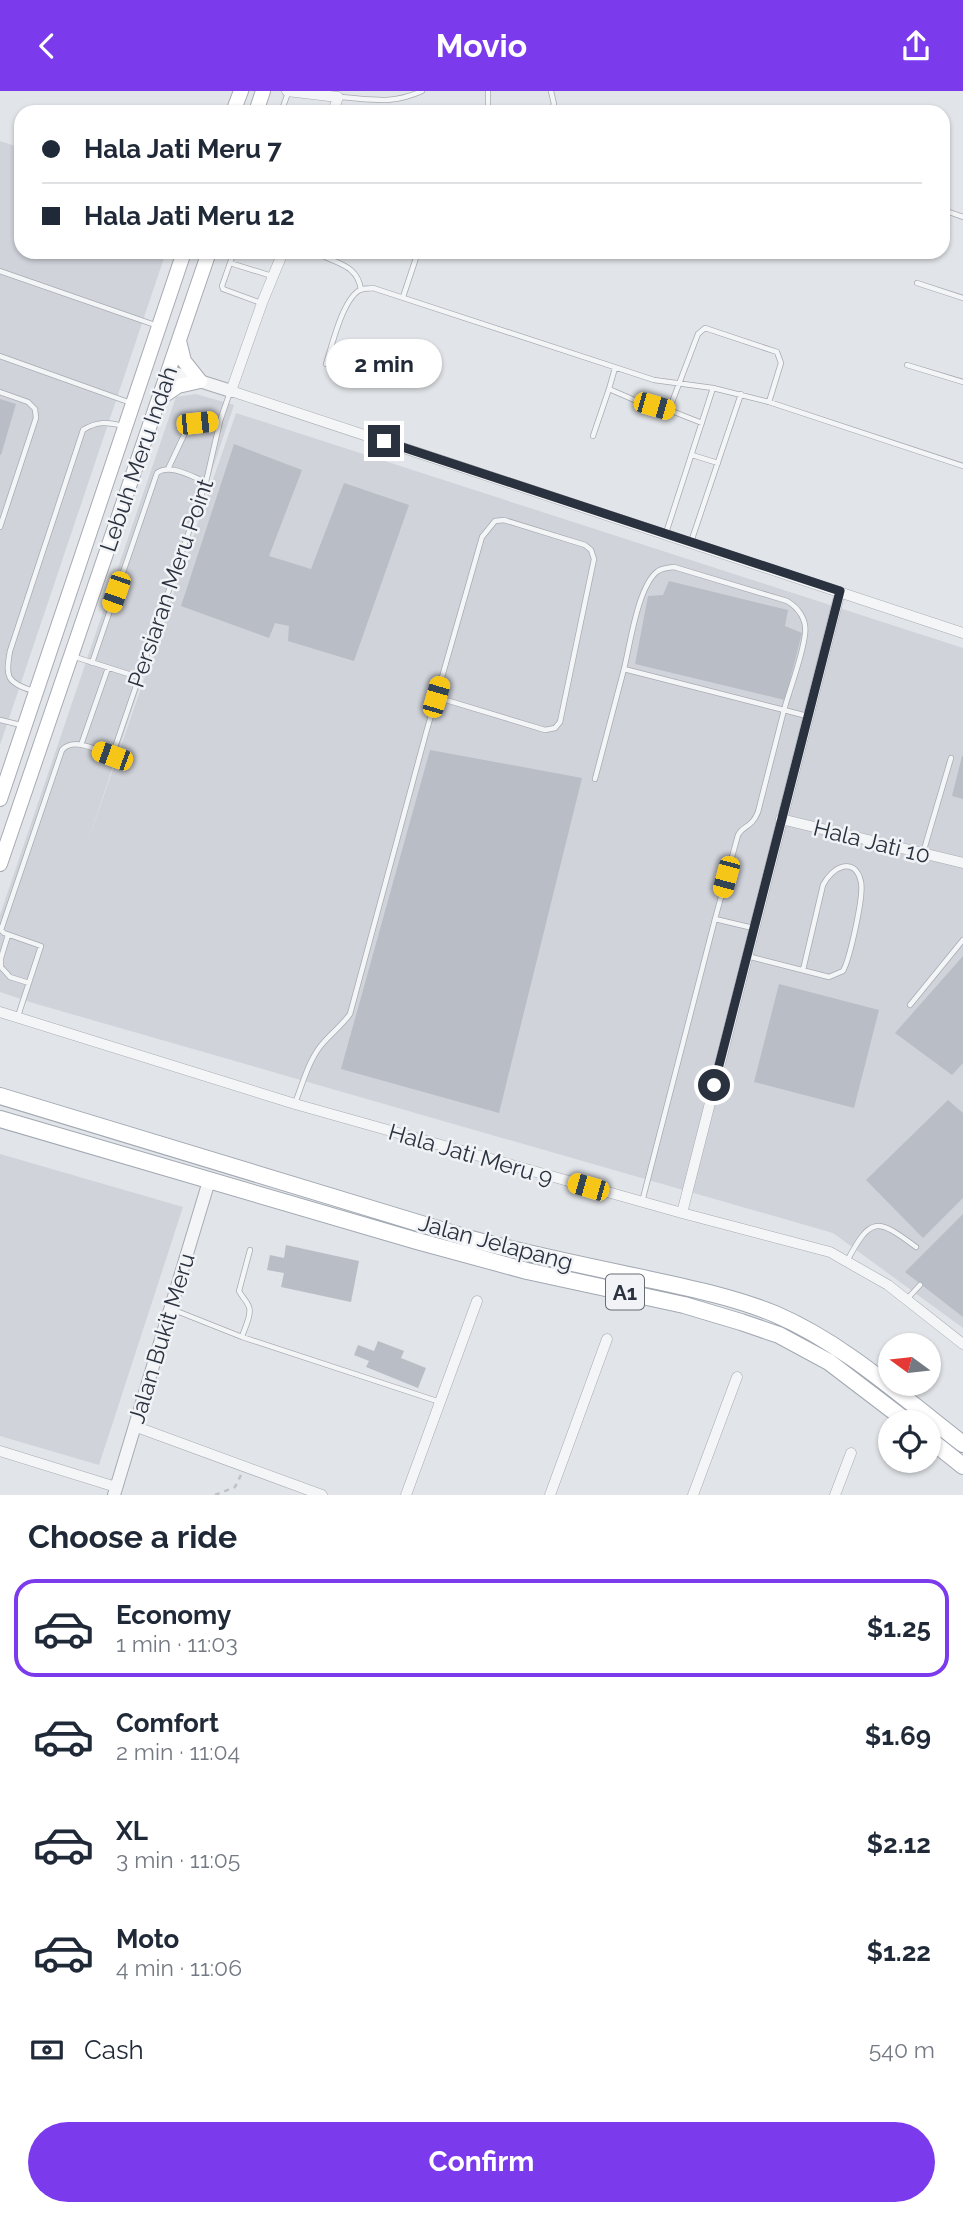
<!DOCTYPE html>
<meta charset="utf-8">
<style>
body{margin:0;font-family:Raleway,sans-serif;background:#f6f6f7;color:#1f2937;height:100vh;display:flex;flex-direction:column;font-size:26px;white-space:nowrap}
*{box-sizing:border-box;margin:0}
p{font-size:23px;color:#747a83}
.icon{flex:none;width:38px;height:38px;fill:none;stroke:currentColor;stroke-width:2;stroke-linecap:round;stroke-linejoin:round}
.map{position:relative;height:1404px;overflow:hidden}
.panel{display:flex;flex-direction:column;background:#fff;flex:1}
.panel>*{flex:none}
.banner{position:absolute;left:14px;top:14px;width:936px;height:154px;border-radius:21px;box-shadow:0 2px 5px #0004;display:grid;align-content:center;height:154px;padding:0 28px;background:#fff}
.needle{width:46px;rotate:285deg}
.fabs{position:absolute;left:878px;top:1242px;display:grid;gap:14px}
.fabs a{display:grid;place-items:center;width:63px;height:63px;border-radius:50%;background:#fff;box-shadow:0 2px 5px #0004;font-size:35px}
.end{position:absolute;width:32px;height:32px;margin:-16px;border:9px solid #2b323f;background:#fff;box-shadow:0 0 0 4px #fff}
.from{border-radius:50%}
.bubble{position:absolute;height:49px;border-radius:24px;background:#fff;box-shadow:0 2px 5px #0004;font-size:23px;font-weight:700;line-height:49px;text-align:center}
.car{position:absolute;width:21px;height:42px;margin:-21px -10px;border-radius:9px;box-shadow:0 0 5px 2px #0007;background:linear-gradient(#f5c518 24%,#345 0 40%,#f5c518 0 76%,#345 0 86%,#f5c518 0)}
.banner b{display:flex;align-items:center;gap:24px;height:66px;font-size:26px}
.banner b+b{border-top:2px solid #e0e1e3}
.banner i{width:18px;height:18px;background:#1f2937}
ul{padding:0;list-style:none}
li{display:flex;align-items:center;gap:21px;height:98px;margin:0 14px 10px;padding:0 14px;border:4px solid transparent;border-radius:21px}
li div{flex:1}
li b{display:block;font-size:26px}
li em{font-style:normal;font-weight:700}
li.active{border-color:#7c3aed}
li>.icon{width:63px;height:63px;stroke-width:1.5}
h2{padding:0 28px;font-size:32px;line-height:84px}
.pay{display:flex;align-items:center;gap:18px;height:77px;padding:0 28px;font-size:26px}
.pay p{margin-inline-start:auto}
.primary-button{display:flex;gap:14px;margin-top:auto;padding:14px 28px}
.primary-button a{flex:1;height:80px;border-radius:42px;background:#7c3aed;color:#fff;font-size:28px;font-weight:700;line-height:80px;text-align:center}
header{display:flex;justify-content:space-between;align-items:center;height:91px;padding:0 28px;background:#7c3aed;color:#fff;font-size:32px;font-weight:700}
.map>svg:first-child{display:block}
.built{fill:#d0d3da}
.building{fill:#b9bdc5}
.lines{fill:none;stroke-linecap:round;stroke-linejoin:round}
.service-casing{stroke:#a7abb2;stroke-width:6}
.minor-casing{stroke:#a7abb2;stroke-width:11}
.tertiary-casing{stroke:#a7abb2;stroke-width:14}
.secondary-casing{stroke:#a7abb2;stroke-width:16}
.primary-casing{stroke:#a2a9b3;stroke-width:18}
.path{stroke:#c0c2c7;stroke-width:2.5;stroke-dasharray:5 5;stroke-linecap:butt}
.service{stroke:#f4f5f7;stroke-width:4.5}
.minor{stroke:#f4f5f7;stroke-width:10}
.tertiary{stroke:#f4f5f7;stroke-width:12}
.secondary{stroke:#fff;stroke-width:14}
.primary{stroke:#fff;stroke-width:16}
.route{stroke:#2b323f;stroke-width:9}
.labels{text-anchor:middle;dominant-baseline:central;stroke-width:5;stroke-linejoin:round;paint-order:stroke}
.shield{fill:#f1f3f6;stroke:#666c76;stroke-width:2}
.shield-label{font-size:21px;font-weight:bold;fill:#2b323f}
.street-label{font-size:23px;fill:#2b323f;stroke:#f1f3f6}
</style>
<header><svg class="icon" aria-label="back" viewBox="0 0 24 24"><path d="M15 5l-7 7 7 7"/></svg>Movio<svg class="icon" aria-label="share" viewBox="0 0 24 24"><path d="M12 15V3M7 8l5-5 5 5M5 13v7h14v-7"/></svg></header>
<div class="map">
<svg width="963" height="1404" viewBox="0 0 963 1404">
<rect width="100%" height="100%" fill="#e1e4e8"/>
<!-- built -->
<path class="built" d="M0,50L21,57V161H166L0,654Z
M196,303L234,314L85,759L236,322L963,557V1237L833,1142L33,912L0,901V824L176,306Z
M0,1063L183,1116L99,1374L0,1345Z"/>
<!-- building -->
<path class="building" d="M0,308L16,313L1,364H0Z
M234,353L302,379L269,465L311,478L344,392L409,414L354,570L288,550L289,535L275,532L269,547L181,515Z
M669,490L788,519L785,535L802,542L785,609L635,573L648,505L663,504Z
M430,659L582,687L499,1022L341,978Z
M962,665H963V708L952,705Z
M963,865V972L952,984L895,942Z
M779,893L879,919L854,1017L754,991Z
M948,1009L963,1022V1107L923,1147L866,1089Z
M963,1123V1226L905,1181Z
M286,1154L359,1170L351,1211L281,1196L284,1182L267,1179L270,1164L284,1167Z
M378,1250L404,1260L401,1267L426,1277L418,1297L366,1276L369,1270L354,1264L358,1254L374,1260Z"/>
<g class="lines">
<!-- service casing -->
<g class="service-casing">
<path id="service" d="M488,0V17L497,21
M339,6C372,8 391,14 422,0
M281,21L288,2
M550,21L554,13L551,0
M943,119L963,126
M325,166C343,174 358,177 361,199
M230,172L234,161
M0,180L158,235
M917,192L963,207
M403,206L418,161
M261,212L223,198L222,195L230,172L272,185
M0,265L131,312
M326,273C332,255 343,205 362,198C366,197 370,198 373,197L654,289L713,297L769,311L963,375
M907,274L963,291
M609,298L615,277
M0,301L28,311L35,318L36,327L0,436
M669,319L702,332
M593,345L609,298L639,311L669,319L698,243L705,237L777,261L781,272L769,311
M692,364L718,372
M168,378L185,342L197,332L220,330
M666,442L713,297
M691,451L741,303
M674,476L787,510C799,517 807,529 805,543C803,564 790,597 784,619L624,578C630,554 638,494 658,480C663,477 668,477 674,476Z
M72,565L138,586
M92,572L157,382C170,372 192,386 206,391
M33,600C7,591 5,587 10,560L83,339C97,330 107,331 123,335
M0,629L21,634
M81,654L108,577
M595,688L624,578
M923,762L951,667
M715,828L738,744C744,733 751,738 758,721L784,619L807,625
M8,844L1,867V876L10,886L29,892
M747,865L829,886L843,880C850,867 864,805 861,791C855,764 832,776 823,794L803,879
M910,914L963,849
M18,925L41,855L4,842L1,839L62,659C74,645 98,660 112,665L206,391L220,330L230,301
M295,1012C303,992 309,967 324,951C333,941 342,934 350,923L426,642L482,446L495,430L504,429L585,454L591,459L594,468L560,631L555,637L545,639L436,606
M642,1111L715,828L753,837
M847,1170C871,1125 877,1127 916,1156
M907,1208L920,1194
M174,1219L242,1246L440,1311
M242,1246C244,1238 252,1224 249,1216C247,1210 242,1206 239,1200L250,1159"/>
</g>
<!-- minor casing -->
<g class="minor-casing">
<path id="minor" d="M287,0L338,6L333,21
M283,161L262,212L231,300L963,542
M781,728L963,772
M0,921L295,1013L682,1122L830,1161L888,1194L963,1253
M682,1122L840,501
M134,1335L322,1404
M0,1360L116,1396
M406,1404L477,1210
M550,1404L607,1248
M693,1404L737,1286
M835,1404L851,1362"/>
</g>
<!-- tertiary casing -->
<g class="tertiary-casing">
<path id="tertiary" d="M168,280L231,300
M114,1404L209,1090"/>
</g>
<!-- secondary casing -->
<g class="secondary-casing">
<path id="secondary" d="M233,21L241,0
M256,21L263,0
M159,308L178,295L200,290L184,270L179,250
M0,708L184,161
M0,773L209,161"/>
</g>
<!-- primary casing -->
<g class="primary-casing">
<path id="primary" d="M0,1005L471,1148C531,1164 591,1176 652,1189C694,1198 736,1207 775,1223C845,1253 903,1307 963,1353
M0,1028L417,1150L527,1180L684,1214L741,1231L779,1244L829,1271L909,1332
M929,1348L963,1375"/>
</g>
<!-- path -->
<path class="path" d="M215,1404L235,1396L241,1384"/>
<!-- service -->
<use href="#service" class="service"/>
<!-- minor -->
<use href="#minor" class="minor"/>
<!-- tertiary -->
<use href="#tertiary" class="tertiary"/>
<!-- secondary -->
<use href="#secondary" class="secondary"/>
<!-- primary -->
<use href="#primary" class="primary"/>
</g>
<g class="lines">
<!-- route -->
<path class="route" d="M384,350L840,500L714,994"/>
</g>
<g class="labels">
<!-- shield labels -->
<rect class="shield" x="606" y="1183.5" width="38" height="35" rx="5"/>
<g class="shield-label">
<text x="625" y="1201">A1</text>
</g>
<!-- street labels -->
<g class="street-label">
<text transform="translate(138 368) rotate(-71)">Lebuh Meru Indah</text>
<text transform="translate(170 492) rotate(-71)">Persiaran Meru Point</text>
<text transform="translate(872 750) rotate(14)">Hala Jati 10</text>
<text transform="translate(471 1063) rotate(16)">Hala Jati Meru 9</text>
<text transform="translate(496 1151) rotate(15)">Jalan Jelapang</text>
<text transform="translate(161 1247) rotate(-73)">Jalan Bukit Meru</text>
</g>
</g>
</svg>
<div class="fabs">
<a><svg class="needle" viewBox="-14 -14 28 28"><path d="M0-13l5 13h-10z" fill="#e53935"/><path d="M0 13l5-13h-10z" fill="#747a83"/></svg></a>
<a><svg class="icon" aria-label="locate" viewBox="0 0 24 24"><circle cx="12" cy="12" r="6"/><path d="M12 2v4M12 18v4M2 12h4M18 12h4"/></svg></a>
</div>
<i class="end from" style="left:714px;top:994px"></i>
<i class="end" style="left:384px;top:350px"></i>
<div class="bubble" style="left:326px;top:248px;width:116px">2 min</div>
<i class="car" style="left:654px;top:315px;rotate:106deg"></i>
<i class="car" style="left:197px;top:332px;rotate:84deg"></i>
<i class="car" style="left:116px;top:501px;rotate:199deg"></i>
<i class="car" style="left:436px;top:606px;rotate:16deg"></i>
<i class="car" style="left:112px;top:665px;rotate:290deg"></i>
<i class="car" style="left:726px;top:786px;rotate:195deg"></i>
<i class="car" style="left:588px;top:1096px;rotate:286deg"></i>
<div class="banner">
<b><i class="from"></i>Hala Jati Meru 7</b>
<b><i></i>Hala Jati Meru 12</b>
</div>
</div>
<section class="panel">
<h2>Choose a ride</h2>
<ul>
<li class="active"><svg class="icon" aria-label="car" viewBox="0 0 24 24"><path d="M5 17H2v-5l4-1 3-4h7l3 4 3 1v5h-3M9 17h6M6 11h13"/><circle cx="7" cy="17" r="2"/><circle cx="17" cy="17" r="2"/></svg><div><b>Economy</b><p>1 min · 11:03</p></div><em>$1.25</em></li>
<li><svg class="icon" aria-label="car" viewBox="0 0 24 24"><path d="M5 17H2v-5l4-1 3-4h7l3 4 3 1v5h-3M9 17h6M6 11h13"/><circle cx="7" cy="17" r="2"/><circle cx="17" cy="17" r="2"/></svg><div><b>Comfort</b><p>2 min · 11:04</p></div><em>$1.69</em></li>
<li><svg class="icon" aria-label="car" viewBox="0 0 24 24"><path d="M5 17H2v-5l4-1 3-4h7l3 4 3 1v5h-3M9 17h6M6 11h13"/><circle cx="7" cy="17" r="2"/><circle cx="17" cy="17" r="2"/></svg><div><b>XL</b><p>3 min · 11:05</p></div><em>$2.12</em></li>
<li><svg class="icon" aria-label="car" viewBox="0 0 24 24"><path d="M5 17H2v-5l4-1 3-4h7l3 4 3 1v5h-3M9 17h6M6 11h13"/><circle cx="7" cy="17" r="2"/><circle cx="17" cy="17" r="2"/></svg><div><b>Moto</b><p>4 min · 11:06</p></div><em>$1.22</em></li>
</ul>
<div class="pay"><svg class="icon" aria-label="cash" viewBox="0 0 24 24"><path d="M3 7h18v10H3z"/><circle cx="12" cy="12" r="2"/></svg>Cash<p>540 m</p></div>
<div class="primary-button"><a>Confirm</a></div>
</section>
